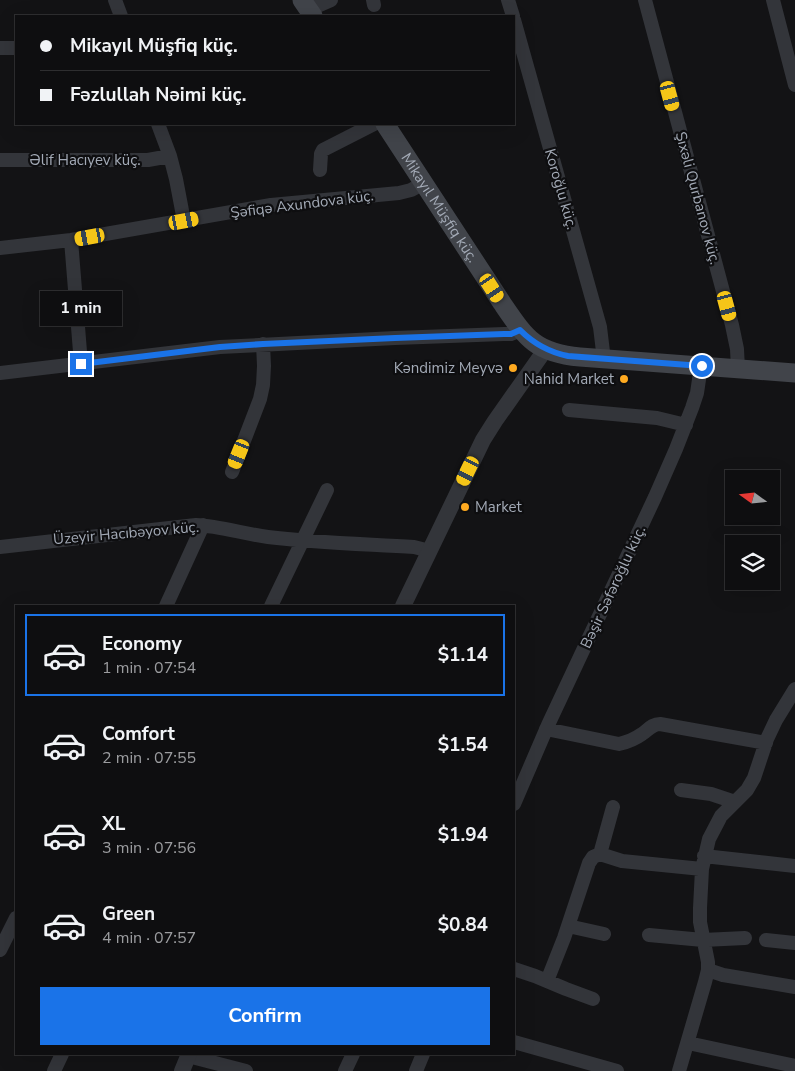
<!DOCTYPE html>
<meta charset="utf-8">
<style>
body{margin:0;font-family:"Nunito Sans",sans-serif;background:#1c1c1e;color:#f1f3f6;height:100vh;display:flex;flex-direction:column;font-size:19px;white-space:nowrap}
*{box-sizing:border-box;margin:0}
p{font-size:16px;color:#9b9c9f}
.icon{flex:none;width:28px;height:28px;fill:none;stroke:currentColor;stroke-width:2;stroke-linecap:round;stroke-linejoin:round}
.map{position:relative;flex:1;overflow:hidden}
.side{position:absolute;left:15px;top:605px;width:500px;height:450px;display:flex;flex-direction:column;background:#0e0e10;border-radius:0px;box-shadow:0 5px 20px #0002,0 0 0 1px #2e2e30}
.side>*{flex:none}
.banner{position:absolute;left:15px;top:15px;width:500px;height:110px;border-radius:0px;box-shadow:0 5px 20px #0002,0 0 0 1px #2e2e30;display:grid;align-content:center;height:110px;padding:0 25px;background:#0e0e10}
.needle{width:32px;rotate:285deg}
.fabs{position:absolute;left:725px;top:470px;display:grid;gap:10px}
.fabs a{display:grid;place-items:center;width:55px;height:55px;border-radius:0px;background:#0e0e10;box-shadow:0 5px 20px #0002,0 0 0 1px #2e2e30;font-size:25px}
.end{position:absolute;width:22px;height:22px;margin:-11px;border:6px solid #1a73e8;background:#fff;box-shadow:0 0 0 2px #fff}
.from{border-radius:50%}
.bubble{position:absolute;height:35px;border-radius:0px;background:#0e0e10;box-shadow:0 5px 20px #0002,0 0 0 1px #2e2e30;font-size:16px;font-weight:700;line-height:35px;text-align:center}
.car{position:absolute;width:15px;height:30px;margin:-15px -8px;border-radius:6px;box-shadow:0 0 4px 1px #0007;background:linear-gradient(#f5c518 24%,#345 0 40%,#f5c518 0 76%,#345 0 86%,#f5c518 0)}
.banner b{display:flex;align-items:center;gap:18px;height:48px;font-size:19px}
.banner b+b{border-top:1px solid #2e2e30}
.banner i{width:12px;height:12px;background:#f1f3f6}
ul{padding:9px 0 0;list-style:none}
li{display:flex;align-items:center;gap:15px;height:82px;margin:0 10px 8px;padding:0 15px;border:2px solid transparent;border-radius:0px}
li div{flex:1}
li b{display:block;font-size:19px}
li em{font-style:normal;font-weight:700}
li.current{border-color:#1a73e8}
li>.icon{width:45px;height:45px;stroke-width:1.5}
.primary-button{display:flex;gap:10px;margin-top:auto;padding:10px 25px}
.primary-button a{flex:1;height:58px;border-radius:0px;background:#1a73e8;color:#fff;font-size:20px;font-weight:700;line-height:58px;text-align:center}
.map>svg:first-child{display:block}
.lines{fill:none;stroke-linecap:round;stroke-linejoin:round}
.minor{stroke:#33353a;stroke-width:14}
.tertiary{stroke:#33353a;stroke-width:16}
.secondary{stroke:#41444a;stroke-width:19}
.route{stroke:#1a73e8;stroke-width:6}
.poi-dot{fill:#ffaa20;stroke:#0e0e10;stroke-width:2}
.labels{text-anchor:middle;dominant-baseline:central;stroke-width:4.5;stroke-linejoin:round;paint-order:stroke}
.street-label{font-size:15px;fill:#a3aab6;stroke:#0e0e10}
.poi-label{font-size:15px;fill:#a3aab6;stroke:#0e0e10;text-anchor:end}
</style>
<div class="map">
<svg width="795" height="1071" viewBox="0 0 795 1071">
<rect width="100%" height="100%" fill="#131315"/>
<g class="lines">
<!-- minor -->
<path class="minor" d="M115,0L121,16
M373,0L374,5
M508,0L513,16
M645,0L732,325L737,349L738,369
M773,0L795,85
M308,10L331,0
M514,20L600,327L604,360
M0,48H16
M158,124L170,156L176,179L184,221
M0,160H148L170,156
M320,170L321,154L323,150L374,124
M71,240L81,364
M0,248L71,240L271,205L399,193L411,190L424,183
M0,373L220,347L395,338L504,334H511L521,330
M569,410L657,418L686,425
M232,472L260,399L263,385L264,366L263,344
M0,547L196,525C220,526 244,534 268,537C316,543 365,544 414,547L430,551
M166,606L203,525
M271,606L327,490
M546,729L619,744C628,742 635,739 642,734C648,730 652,724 660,724L766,743
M681,790L711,794L735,802
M514,804L548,725L655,497L676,449L692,408L697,393L701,366
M600,854L613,807
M704,856L795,866
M568,926L604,934
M649,935L703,940L745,938
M766,940L795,943
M0,950L16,918
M514,969L535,976L566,989L593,999
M708,970L723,975L795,987
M547,981L564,938L589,863L593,857L600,854L622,861L702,869
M514,1042L617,1071
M688,1043L795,1066
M188,1056L246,1071
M54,1071L62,1054
M345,1071L353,1054
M416,1071L423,1054
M679,1071L705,982L708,970V962L700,922V908L702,869L709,839L721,816L747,790L754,778L767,739L776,720L795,689"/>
<!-- tertiary -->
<path class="tertiary" d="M403,606L483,440L495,421L545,350
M182,1071L189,1054"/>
<!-- secondary -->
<g class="secondary">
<path d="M302,0L313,16"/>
<path id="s1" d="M385,124L502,303C526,338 535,353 580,357L795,373"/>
</g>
</g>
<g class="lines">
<!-- route -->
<path class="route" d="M81,364L220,347L263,344L395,338L504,334H511L520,330C534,344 548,352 568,356L702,366"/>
</g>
<!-- markers -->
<g class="poi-dot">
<circle cx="513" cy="368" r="5"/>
<circle cx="624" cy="379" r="5"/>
<circle cx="465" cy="507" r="5"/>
</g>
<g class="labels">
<!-- street labels -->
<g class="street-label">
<text x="85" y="160">Əlif Hacıyev küç.</text>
<text transform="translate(561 189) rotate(74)">Koroğlu küç.</text>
<text transform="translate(698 198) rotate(75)">Şıxəli Qurbanov küç.</text>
<text transform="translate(302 204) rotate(-7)">Şəfiqə Axundova küç.</text>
<text stroke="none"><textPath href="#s1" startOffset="100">Mikayıl Müşfiq küç.</textPath></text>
<text transform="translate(126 533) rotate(-5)">Üzeyir Hacıbəyov küç.</text>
<text transform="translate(613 587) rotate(-65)">Bəşir Səfəroğlu küç.</text>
</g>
<!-- poi labels -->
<g class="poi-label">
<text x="503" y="368">Kəndimiz Meyvə</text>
<text x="614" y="379">Nahid Market</text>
<text x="475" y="507" text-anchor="start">Market</text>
</g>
</g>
</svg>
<div class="fabs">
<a><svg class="needle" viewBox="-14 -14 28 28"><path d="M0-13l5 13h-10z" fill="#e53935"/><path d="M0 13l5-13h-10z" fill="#9b9c9f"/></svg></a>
<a><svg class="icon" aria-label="layers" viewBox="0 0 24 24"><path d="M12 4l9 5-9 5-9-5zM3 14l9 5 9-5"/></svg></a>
</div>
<i class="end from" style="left:702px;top:366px"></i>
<i class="end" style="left:81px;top:364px"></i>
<div class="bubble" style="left:40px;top:291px;width:82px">1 min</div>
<i class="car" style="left:670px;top:96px;rotate:165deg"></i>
<i class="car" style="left:184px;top:221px;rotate:79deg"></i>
<i class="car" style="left:90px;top:237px;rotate:260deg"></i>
<i class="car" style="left:492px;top:288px;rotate:147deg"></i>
<i class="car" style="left:727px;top:306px;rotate:165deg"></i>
<i class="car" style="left:239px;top:454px;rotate:202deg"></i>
<i class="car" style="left:468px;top:471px;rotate:206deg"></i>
<div class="banner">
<b><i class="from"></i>Mikayıl Müşfiq küç.</b>
<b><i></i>Fəzlullah Nəimi küç.</b>
</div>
<section class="side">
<ul>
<li class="current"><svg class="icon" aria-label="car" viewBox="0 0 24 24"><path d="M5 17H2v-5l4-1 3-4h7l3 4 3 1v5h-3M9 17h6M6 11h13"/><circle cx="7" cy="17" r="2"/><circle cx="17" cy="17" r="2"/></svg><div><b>Economy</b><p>1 min · 07:54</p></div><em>$1.14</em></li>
<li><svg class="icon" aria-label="car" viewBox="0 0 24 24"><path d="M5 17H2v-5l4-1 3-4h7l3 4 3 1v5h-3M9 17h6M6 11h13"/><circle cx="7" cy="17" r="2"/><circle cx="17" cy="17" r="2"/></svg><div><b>Comfort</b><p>2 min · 07:55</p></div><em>$1.54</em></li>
<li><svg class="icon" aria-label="car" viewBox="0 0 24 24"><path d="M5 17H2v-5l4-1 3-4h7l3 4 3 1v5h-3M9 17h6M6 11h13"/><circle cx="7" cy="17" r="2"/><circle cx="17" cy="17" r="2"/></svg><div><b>XL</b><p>3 min · 07:56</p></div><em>$1.94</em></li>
<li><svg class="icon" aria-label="car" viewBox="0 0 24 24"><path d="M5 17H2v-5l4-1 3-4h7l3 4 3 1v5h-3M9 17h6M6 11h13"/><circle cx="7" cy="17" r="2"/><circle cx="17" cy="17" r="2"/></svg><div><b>Green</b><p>4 min · 07:57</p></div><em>$0.84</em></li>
</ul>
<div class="primary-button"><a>Confirm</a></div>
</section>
</div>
